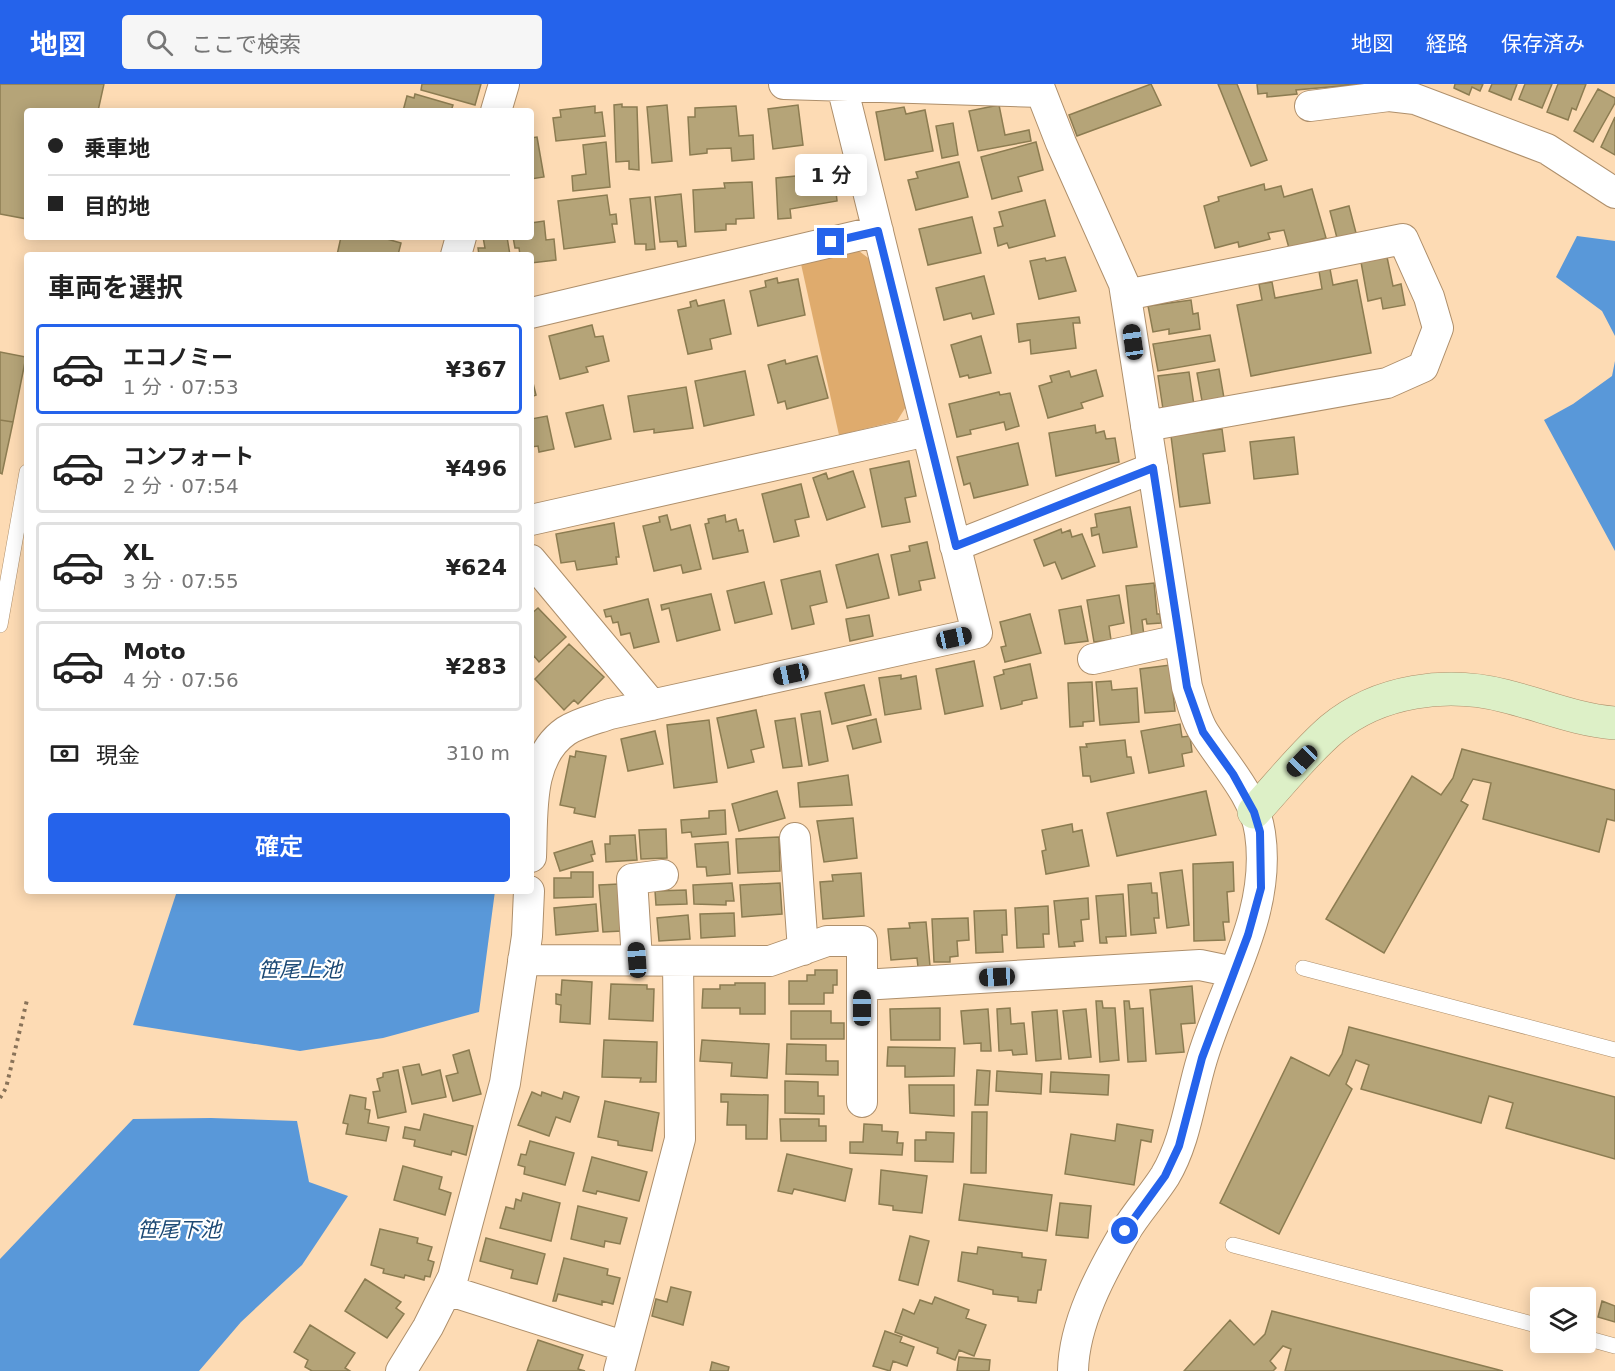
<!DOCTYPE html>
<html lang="ja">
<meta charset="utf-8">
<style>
body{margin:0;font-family:"DejaVu Sans","Noto Sans JP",sans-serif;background:#f6f6f6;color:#222;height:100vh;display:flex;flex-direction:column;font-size:22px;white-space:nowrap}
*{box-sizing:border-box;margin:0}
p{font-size:20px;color:#767676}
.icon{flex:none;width:33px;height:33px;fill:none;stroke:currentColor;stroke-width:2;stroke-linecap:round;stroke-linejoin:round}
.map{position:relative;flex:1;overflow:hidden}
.sheet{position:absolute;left:24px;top:168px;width:510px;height:642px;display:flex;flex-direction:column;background:#fff;border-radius:6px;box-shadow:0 3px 15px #0003}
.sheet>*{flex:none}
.hud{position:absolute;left:24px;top:24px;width:510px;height:132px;border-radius:6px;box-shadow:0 3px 15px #0003;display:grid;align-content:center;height:132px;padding:0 24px;background:#fff}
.buttons{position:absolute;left:1530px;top:1203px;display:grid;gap:12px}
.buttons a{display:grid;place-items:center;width:66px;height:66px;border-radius:6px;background:#fff;box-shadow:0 3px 15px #0003;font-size:30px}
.end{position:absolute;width:27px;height:27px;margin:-14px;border:8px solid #2563eb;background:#fff;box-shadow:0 0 0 3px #fff}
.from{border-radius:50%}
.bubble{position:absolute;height:42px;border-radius:6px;background:#fff;box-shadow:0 3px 15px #0003;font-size:20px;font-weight:600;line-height:42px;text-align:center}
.car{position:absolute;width:18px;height:36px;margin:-18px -9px;border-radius:8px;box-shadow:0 0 4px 2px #0007;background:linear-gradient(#222 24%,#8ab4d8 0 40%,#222 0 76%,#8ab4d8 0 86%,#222 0)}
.hud b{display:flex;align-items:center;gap:21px;height:57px;font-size:22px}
.hud b+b{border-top:2px solid #e0e0e0}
.hud i{width:15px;height:15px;background:#222}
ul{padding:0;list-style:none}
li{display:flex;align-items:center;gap:18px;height:90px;margin:0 12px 9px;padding:0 12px;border:3px solid #e0e0e0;border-radius:6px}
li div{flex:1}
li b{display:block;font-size:22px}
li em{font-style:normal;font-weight:600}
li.current{border-color:#2563eb}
li>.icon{width:54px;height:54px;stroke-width:1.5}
h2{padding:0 24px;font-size:27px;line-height:72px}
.pay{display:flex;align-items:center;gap:15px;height:66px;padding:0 24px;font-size:22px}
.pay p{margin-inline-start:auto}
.action{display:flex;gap:12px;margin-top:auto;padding:12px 24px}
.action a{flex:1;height:69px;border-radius:6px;background:#2563eb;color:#fff;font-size:24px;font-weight:600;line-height:69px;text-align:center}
header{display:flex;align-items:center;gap:36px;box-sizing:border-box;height:84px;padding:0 30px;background:#2563eb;color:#fff}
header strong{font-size:28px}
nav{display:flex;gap:33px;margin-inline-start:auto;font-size:21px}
.search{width:420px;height:54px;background:#f6f6f6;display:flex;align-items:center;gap:15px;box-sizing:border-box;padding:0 21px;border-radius:6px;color:#767676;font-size:22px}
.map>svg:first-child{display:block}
.green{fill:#dfab6d}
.water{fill:#5998d9}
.building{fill:#b5a478;stroke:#8c7c51;stroke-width:1.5}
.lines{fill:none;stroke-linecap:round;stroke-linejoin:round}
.lane-casing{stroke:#ae8f6b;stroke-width:16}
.street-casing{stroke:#ae8f6b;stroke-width:32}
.secondary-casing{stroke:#ae8f6b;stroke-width:34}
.path{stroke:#897359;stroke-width:4;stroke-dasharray:3 4.5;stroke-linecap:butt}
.lane{stroke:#fff;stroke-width:15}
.street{stroke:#fff;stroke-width:30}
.secondary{stroke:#ddf0c7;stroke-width:33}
.route{stroke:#2563eb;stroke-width:8}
.labels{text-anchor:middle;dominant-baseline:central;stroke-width:4.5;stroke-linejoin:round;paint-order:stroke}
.water-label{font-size:21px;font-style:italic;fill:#1d4a75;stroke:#fff}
</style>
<header>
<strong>地図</strong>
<div class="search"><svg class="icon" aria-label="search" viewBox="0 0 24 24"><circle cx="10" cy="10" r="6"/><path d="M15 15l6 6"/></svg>ここで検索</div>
<nav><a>地図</a><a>経路</a><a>保存済み</a></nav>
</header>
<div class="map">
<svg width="1615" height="1287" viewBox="0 0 1615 1287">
<rect width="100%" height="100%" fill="#fddbb4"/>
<!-- green -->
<path class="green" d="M859,167L876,180L907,321L897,337L839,351L801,180Z"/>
<!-- water -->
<path class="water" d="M1577,152L1615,157V252L1602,227L1556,193Z
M1615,277V467L1544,336L1573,320L1612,292Z
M177,807H495L479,928L383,954L300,967L133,941Z
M211,1034L297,1037L309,1098L348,1112L302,1181L241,1238L199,1287H0V1175L133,1035Z"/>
<!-- building -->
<path class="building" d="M0,0H104L98,27H27V135L0,130Z
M422,0H481L475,21L421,6Z
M1151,0L1161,21L1077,52L1069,31Z
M1218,0H1237L1267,76L1251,82Z
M1257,0H1363L1296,6L1297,10L1267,13V9L1258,10Z
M1455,0H1483L1480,7L1472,3L1469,11L1454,4Z
M1492,0H1517L1511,16L1489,7Z
M1525,0H1552L1542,24L1519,15Z
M1558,0H1586L1576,26L1572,24L1568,36L1547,28Z
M1598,5L1615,14V19L1593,58L1574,47Z
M415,10L453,21L451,27H403L407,12L414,14Z
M622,20V23H637L639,86L629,85V77L616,78L614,21Z
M667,21L672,77L652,79L647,23Z
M798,21L803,61L773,65L768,25Z
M999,21L1005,51L1029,46L1031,57L978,67L969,27Z
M595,22V29L602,28L605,52L556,57L553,34L561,33L560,26Z
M736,22L739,52L753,51L754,75L732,77L731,64L707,65V69L690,71L688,33H695V24Z
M904,23L906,30L925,26L933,67L885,76L876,28Z
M1615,33V71L1601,63Z
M953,39L958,71L942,74L936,42Z
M537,53L544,93L531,95V54Z
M606,58L610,103L573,107L572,92L586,90L583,61Z
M1036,58L1043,86L1018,93L1022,107L992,115L981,73Z
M959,78L968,113L916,126L908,96L918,94L916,88Z
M846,87L848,106L836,107L837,117L790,125L791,134L778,135L776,94Z
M752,98L754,134L736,135V140H726V146L695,148L693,106L725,104L724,99Z
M1264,100L1265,106L1281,102L1284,113L1312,105L1326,154L1289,164L1284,146L1268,149L1270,155L1239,163L1238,158L1215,164L1204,122L1219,117L1218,113Z
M681,110L686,162L678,163L677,157L660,158L655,113Z
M607,111L610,131L616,130L617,140H612L615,158L564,165L558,117Z
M650,113L655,165L646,166V160H635L630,115Z
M1045,116L1055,152L1009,164L1007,159L998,162L994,144L1003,142L999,128Z
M1349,122L1356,149L1337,154L1330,127Z
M972,133L981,169L928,181L919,145Z
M544,137L546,156L554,155L556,176L531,179V171H520L519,164H515L513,153H531V139Z
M341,153H380L401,159L398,171H337Z
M483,153H507L510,171H479L478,164H485Z
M1065,173L1076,207L1039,215L1030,177L1045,174L1046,177Z
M1387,173L1393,202L1401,200L1405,221L1383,225L1381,214L1368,217L1361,178Z
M1330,185L1333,201L1357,196L1371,269L1251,292L1237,221L1262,216L1259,200L1272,198L1275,214L1322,205L1319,187Z
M984,192L994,230L973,235L971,229L944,236L936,204Z
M777,194L778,199L798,195L805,231L758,242L750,207L766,203L765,197Z
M696,216L698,222L724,216L731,250L710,255L712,265L688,270L678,226L691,223L690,218Z
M1191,216L1193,230L1198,229L1200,245L1169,250V245L1153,248L1148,222Z
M1079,233L1080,239H1073L1076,264L1031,270L1030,256L1019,258L1017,240Z
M592,241L595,253L603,252L609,277L586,283L588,288L560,295L549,252Z
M1210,251L1215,277L1158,287L1153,260Z
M981,252L991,289L969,294L968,291L960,293L951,261Z
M0,268L26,273L13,338L0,336Z
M817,272L828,314L787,325L785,317L778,319L768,281L785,276L786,280Z
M1219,285L1224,314L1202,317L1197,289Z
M1096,286L1103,312L1081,319L1083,324L1048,334L1039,302L1052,298L1050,292L1069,287L1071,293Z
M745,287L754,331L704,342L695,297Z
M1189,288L1194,321L1163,325L1158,292Z
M531,291L536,311L531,313Z
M686,303L693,344L654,349V345L634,348L628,312Z
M999,308L1000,311L1010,309L1019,342L1006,346L1004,338L970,346L971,350L957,353L949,320Z
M603,321L611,355L575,363L566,329Z
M547,332L554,365L539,368L538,362L531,363V335Z
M0,336L13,338L2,390L0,389Z
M1095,341L1096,349L1104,347L1106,355L1115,354L1119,378L1056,392L1049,349Z
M1222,345L1225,367L1203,370L1210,419L1180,423L1171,352Z
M1294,353L1298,390L1254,395L1250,358Z
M1018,359L1028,401L974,414L970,399L964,401L957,373Z
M909,377L916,412L905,414L910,438L882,443L870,385Z
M853,387L865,423L827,436L813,394L826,389L828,395Z
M801,400L809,433L795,436L799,452L774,458L762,410Z
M1130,423L1137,463L1103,469L1099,450L1092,452L1091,444L1097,443L1095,430Z
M667,431L671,446L690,441L701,485L683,489L681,481L654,487L643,442L660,438L659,433Z
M725,431L726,438L736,435L739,447L743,446L748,468L713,475L705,440L709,439L708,435Z
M614,439L619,473H616L617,480L577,486L575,477L561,479L556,450Z
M1061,445L1062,449L1070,446L1072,453L1082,450L1095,482L1062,495L1055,478L1044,482L1034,456Z
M927,458L935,494L919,497L921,506L899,511L891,471L910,467L909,462Z
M878,470L889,514L847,524L836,481Z
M820,487L827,518L810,522L814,540L792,545L781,496Z
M764,498L772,530L735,539L727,507Z
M1154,499L1157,530H1160L1161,539L1147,540L1146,535L1142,536L1144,552L1132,553L1126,502Z
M711,510L720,546L677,557L669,524L662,526L661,521Z
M1119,511L1124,539L1109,542L1111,556L1094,558L1087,516Z
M648,515L659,558L634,564L630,549L621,551L618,538L613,539L611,532L606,533L604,526Z
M1081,522L1088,557L1065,560L1059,526Z
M538,524L566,553L539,578L534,572L531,575V530Z
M1030,530L1041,569L1005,578L1001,563L1006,562L1000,538Z
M869,531L873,552L850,557L846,535Z
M569,560L604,593L578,620L574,616L564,626L535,595Z
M974,577L983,622L945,630L936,585Z
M1030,580L1037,614L1022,617V620L1001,625L994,593L1004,590L1003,586Z
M1170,581L1175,627L1145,629L1140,585Z
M901,591V595L916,592L921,625L885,631L879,594Z
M1111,597L1112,606L1137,604L1139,638L1100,641L1096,598Z
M1092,598L1094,637L1083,638V642L1070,643L1068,599Z
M864,601L871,631L832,640L825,609Z
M756,626L764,663L751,666L754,678L728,684L717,634Z
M820,627L828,677L809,681L801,630Z
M795,634L802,682L783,684L775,637Z
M876,635L881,658L853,665L847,642Z
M709,636L717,698L674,704L667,641Z
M1180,640L1182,653L1190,652L1192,668L1182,670L1184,682L1149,689L1141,647Z
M655,647L663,680L628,687L621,655Z
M1125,656L1127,673H1131L1134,689L1091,698L1090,692H1083L1080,663H1087L1086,660Z
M1462,665L1615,706V737L1607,735L1599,768L1483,735L1491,699L1473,695L1461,717L1468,721L1384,869L1326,835L1412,692L1441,711L1453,694Z
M576,667L606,672L595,733L574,729L575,724L560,721L570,672L575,673Z
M848,691L852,721L800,723L798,699Z
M777,707L785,734L739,747L732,720Z
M1206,707L1216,751L1117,772L1107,729Z
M725,726L726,750L692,753L691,748L682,749L681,736L709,734V727Z
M853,734L857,774L824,778L817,737Z
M1072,740L1073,748L1082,746L1089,782L1046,790L1042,767L1046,766L1042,746Z
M666,745L667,774L641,775L639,746Z
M635,751L637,776L606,778L605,760H610V752Z
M779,753L780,787L738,789L736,755Z
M592,757L595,770L591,771L593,777L560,787L554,769Z
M728,758L730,790L707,792L706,783H697L695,760Z
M1233,778L1234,807L1227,808L1229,838H1223L1225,856L1194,857L1193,780Z
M1182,786L1189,841L1167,844L1160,789Z
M571,788H593V813L554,814V794H571Z
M861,789L864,832L823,835L820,798L833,797L832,791Z
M732,799L734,817H726V821L694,820L693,801Z
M780,799L782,830L742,833L740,801Z
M1151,799L1152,809H1157L1159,834H1154L1156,849L1131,851L1128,801Z
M619,800L622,847L603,848L599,801Z
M686,806L687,820L656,821L655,807Z
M1123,810L1126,852L1106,853L1107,859H1100L1096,812Z
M1088,814L1089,835L1081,836L1083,857L1074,858L1075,862L1059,863L1054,817Z
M596,820L598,847L556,851L554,824Z
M1048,822L1049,850H1043L1044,863L1017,864L1015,824Z
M1006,826L1007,851H1002L1003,868L976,869L974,827Z
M734,829L735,852L701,854L700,830Z
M688,831L690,855L659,857L657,834Z
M968,834L969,856L957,857L958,872L950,873V878H934L932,835Z
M926,838L930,882L918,883L917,874L891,876L888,845L910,844L909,839Z
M815,886H837V901H833V909H824V920H789V897H807V891H815Z
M562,896L592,898L590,940L560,938L561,921L556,920V910L561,911Z
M735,899H765V930H740V924H702L703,905H720V901H735Z
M611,900L647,901V905H654L653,937L609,935Z
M1192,902L1195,939L1181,940L1184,968L1156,970L1150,906Z
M1096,917H1102L1103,924H1115L1119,976L1100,978Z
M1124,917H1129L1130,925L1143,924L1146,977L1128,978Z
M940,924V956H891L890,925Z
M1010,924L1011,940L1024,939L1027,970L1013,971L1012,966L999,967L997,925Z
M988,925L991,967H981V959L964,960L961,927Z
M1086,925L1091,973L1069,975L1063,927Z
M1057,926L1061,975L1036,977L1032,928Z
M791,927H831V939H844V955H791Z
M1349,943L1615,1013V1075L1506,1044L1513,1019L1489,1012L1481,1039L1361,1005L1369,981L1356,976L1346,1000L1352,1005L1279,1150L1220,1119L1291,973L1329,992L1342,970Z
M604,956L657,958L656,998H640L641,994L602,993Z
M702,956L769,960L767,994L731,992L732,979L700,977Z
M787,960L826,961V977H838V991L786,990Z
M888,963L955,964L954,992L905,993V982H887Z
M469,966L481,1010L453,1017L446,992L458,989L453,971Z
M419,980L422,991L440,986L446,1013L412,1020L403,983Z
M398,986L406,1028L378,1034L373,1008L380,1007L377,995L383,993V989Z
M977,986L990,987L988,1021H975Z
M997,987L1042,990L1041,1010L996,1007Z
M1051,988L1109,991L1108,1011L1050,1008Z
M785,997L818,998V1012H824V1030L785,1029Z
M909,1001H954V1032L910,1029Z
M532,1008L541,1012L542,1008L562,1015L564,1008L579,1013L570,1038L556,1033L549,1052L518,1041Z
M721,1010L768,1011L767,1055H746V1041H727L728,1018H721Z
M350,1011L366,1014L365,1025L370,1026L368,1039L389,1043L386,1057L346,1050L348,1040L343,1039Z
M605,1017L659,1029L652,1067L618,1061V1057L598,1053Z
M972,1028H987L986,1089H971Z
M424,1030L473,1042L466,1071L452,1067L451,1071L414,1062L415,1056L403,1054L405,1043L420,1046Z
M780,1035H819V1042H826V1057H781Z
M864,1040L882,1041V1047L898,1048L897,1059H903L902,1071L850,1069V1058H863Z
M1117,1040L1153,1046L1151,1058L1141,1056L1134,1101L1065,1090L1071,1050L1115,1057Z
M926,1048L954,1049L953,1078L915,1077V1056H926Z
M530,1057L574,1069L565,1101L524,1090L525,1083L518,1081L521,1070L526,1071Z
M787,1070L852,1085L845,1117L794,1105L792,1110L778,1107Z
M592,1073L647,1088L639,1117L597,1107L596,1110L583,1107Z
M403,1082L442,1093L439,1105L451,1109L445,1131L394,1116Z
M881,1086L927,1092L922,1129L893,1126V1122L879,1120Z
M964,1100L1052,1111L1047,1147L959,1136Z
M523,1109L560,1119L551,1157L500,1144L506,1123L514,1125L516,1115L521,1117Z
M1060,1119L1091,1122L1088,1154L1056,1151Z
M578,1122L627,1134L620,1160L605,1157L604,1163L571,1155Z
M380,1145L418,1154L417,1159L432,1163L428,1176L434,1178L430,1193L425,1192L424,1196L405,1191L404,1194L383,1189L384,1185L371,1181Z
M910,1152L929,1157L918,1201L899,1196Z
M486,1154L545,1170L537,1200L511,1194L513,1186L480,1177Z
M978,1163L1022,1169V1173L1046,1176L1041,1206H1038L1036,1219L1018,1217V1213L993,1210V1206L958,1197L962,1168L977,1170Z
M564,1174L608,1185L607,1191L620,1194L613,1220L602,1217V1221L558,1210L556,1217H553Z
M365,1195L401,1218L396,1224L404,1230L387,1254L345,1227Z
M671,1203L691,1208L683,1241L652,1232L656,1215L667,1218Z
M935,1213L969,1226L966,1234L986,1241L974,1272L959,1266L955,1276L937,1269L938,1264L895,1248L903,1225L914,1230L920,1216L932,1220Z
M1602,1217L1615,1222V1238L1598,1233Z
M1272,1227L1503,1287H1285L1291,1265L1283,1262L1270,1277L1276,1284L1273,1287H1184L1230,1236L1254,1261L1265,1250Z
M310,1241L355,1269L345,1284L350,1287H312L305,1283L308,1276L294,1268Z
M885,1247L902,1253L900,1258L914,1263L907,1282L893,1277L890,1287L873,1282Z
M538,1256L583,1271L578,1285L585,1287H527Z
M959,1273L990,1276L989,1287H957Z
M712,1278L729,1283L728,1287H710Z"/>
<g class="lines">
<!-- lane casing -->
<g class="lane-casing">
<path id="lane" d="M0,541L27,388
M1303,884L1615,966
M1233,1161L1540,1242
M1586,1254L1615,1262"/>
</g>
<!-- street casing -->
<g class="street-casing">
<path id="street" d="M784,0L1041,8
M1038,0L1061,59L1124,200L1187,603C1192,618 1196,637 1205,650C1224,680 1255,712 1260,749C1272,829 1224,901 1202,975C1190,1014 1186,1057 1165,1092C1153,1111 1137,1128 1125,1148C1101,1189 1074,1239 1073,1287
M1388,0L1389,12L1415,15L1547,65L1615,109
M1310,22L1389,12
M496,27L504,0
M456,171L461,153
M1126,211L1403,155L1429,213L1438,244L1423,283L1387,299L1146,342
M531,229L878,147
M531,436L927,347
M955,462L1153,384
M531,476L652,621
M1093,575L1179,556
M795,754L803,866
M531,773C533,731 527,674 566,647C578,639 596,635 610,630L977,549L842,2
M523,876L770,877L827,857H862V1018
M637,876L632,795L663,791
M862,901L1200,881L1234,888
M447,1206L623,1262
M401,1287L428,1243L453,1193L505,999L527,852L529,807
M619,1287L680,1055L678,877"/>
</g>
<!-- secondary casing -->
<g class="secondary-casing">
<path id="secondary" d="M1254,728C1279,701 1304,669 1332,645C1379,606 1447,597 1505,612C1542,621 1576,636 1615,639"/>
</g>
<!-- path -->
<path class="path" d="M0,1014L6,1004L27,916"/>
<!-- lane -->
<use href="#lane" class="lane"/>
<!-- street -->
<use href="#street" class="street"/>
<!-- secondary -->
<use href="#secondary" class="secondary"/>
</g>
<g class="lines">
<!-- route -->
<path class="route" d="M831,158L878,147L956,462L1153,384L1187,603L1203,648L1233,690L1254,728L1260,748L1261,804L1248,851L1202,974L1179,1062L1165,1092L1125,1147"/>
</g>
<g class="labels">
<!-- water labels -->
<g class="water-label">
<text x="300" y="886">笹尾上池</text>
<text x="179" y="1146">笹尾下池</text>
</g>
</g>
</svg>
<div class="buttons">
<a><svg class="icon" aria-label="layers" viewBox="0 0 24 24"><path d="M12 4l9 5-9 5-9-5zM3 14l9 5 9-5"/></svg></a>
</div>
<i class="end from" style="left:1125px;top:1147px"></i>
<i class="end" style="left:831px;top:158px"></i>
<div class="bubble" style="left:795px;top:70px;width:72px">1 分</div>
<i class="car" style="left:1133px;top:258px;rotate:352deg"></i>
<i class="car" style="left:954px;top:554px;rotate:78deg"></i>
<i class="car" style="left:791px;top:590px;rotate:258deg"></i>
<i class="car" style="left:1302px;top:677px;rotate:224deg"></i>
<i class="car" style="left:637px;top:876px;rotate:356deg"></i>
<i class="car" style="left:997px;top:893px;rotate:267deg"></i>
<i class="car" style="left:862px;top:924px;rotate:0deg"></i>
<div class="hud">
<b><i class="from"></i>乗車地</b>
<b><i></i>目的地</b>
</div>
<section class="sheet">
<h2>車両を選択</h2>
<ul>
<li class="current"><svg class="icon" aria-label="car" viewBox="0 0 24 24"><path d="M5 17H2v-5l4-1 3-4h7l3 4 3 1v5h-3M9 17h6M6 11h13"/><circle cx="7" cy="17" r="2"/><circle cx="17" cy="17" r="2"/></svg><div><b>エコノミー</b><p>1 分 · 07:53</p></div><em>¥367</em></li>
<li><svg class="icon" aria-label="car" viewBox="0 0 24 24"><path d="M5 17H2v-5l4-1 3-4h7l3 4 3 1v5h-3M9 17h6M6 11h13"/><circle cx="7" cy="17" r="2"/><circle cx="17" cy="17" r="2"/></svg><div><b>コンフォート</b><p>2 分 · 07:54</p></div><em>¥496</em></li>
<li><svg class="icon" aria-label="car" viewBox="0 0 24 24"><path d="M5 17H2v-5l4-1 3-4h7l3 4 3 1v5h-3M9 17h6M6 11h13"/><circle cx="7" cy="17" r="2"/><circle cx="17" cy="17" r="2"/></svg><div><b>XL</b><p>3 分 · 07:55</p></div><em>¥624</em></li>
<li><svg class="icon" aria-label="car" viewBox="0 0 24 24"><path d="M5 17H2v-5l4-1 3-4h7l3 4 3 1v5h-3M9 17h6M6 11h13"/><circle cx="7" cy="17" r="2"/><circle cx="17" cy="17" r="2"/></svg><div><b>Moto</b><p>4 分 · 07:56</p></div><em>¥283</em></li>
</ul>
<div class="pay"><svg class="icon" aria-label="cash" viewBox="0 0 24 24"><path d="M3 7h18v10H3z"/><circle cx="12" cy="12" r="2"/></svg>現金<p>310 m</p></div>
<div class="action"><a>確定</a></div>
</section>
</div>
